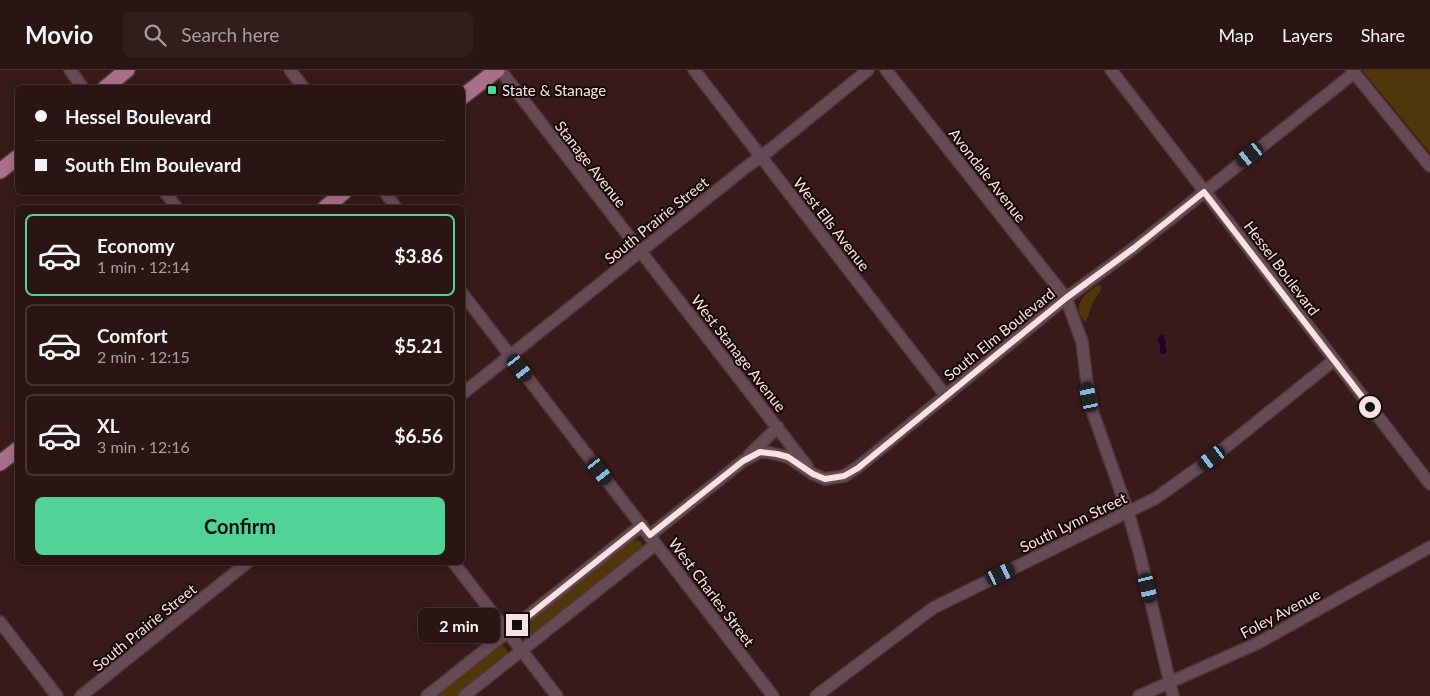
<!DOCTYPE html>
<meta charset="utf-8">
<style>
body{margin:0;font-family:Lato,sans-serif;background:#321d1d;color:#f1f3f6;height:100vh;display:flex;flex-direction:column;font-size:19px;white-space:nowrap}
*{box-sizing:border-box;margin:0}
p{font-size:16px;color:#a59ea0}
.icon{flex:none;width:28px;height:28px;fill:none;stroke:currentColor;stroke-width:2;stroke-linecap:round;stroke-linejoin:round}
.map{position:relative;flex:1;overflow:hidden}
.details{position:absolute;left:15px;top:135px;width:450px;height:360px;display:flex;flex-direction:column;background:#2a1414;border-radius:8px;box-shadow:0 2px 8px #0003,0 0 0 1px #463334}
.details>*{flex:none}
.top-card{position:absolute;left:15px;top:15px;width:450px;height:110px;border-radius:8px;box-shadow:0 2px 8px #0003,0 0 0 1px #463334;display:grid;align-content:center;height:110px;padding:0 20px;background:#2a1414}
.end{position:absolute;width:22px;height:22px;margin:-11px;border:6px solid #f7e2e1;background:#111;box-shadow:0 0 0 2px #111}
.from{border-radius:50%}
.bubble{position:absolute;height:35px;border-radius:8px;background:#2a1414;box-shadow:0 2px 8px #0003,0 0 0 1px #463334;font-size:16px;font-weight:700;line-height:35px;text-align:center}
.car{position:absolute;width:15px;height:30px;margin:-15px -8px;border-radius:6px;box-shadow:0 0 4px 1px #0007;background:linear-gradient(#222 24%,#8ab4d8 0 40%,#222 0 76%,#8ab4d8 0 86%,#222 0)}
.top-card b{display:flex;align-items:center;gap:18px;height:48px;font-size:19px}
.top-card b+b{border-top:1px solid #463334}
.top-card i{width:12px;height:12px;background:#f1f3f6}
ul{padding:9px 0 0;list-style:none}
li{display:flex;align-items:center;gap:15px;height:82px;margin:0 10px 8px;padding:0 10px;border:2px solid #463334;border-radius:8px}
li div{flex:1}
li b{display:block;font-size:19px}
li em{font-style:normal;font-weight:700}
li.selected{border-color:#51d398}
li>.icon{width:45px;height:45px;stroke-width:1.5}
.button{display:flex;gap:10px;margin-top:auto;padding:10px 20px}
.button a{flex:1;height:58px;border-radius:8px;background:#51d398;color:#111;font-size:20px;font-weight:700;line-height:58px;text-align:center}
header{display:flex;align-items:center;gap:30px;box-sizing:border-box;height:70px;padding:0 25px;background:#2a1414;border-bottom:1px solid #463334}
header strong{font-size:24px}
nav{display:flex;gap:28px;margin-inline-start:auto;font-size:18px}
.search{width:350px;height:45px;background:#321d1d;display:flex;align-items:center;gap:12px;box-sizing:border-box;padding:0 18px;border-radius:8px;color:#a59ea0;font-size:19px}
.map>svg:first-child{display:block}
.green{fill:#503608}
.water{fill:#26002a}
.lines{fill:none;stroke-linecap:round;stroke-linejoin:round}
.minor-casing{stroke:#533636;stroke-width:14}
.major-casing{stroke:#533636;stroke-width:18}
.minor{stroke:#674a56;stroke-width:11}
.major{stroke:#a96f88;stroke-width:15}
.route{stroke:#f7e2e1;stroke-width:6}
.poi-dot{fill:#51d398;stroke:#160909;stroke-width:2}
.labels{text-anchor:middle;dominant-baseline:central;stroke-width:4;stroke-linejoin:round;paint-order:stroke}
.poi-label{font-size:15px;fill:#f7e2e1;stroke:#160909;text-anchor:start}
.street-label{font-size:15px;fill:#f7e2e1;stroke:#160909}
</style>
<header>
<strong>Movio</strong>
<div class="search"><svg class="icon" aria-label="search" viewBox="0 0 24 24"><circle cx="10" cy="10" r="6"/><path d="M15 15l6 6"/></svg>Search here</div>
<nav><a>Map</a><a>Layers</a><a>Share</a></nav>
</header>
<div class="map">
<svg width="1430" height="626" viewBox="0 0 1430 626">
<rect width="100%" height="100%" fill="#381a1a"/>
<!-- green -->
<path class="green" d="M1362,0H1430V83Z
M1098,215L1102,216C1101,223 1094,228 1092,235C1089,241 1089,247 1085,252C1070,235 1085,224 1098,215Z
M634,469L641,472L643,477L642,480L531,568L525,569L519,562L521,556Z
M501,575L506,578L508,583L506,588L458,626H434L496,576Z"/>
<!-- water -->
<path class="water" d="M1161,265H1163L1166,271L1165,275L1167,282L1165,284L1160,283V275L1158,272V268Z"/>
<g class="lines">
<!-- minor casing -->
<g class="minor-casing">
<path id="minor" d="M70,0L83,18
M290,0L304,18
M500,0L807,396
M694,0L946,326
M886,0L1066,228L1082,272L1087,313L1092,340L1128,442L1139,481L1173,626
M1111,0L1430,414
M1352,0L1430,96
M165,122L177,138
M385,122L396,138
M462,223L773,626
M462,324L745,98L771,79L868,0
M749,385L778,357
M650,465L743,391L760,382H767L788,387L813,404L825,409L844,406L858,397L1066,228L1134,178L1354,3
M453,492L557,626
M0,552L57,626
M81,626L248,492
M427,626L642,455
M464,626L656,474
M816,626L933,538L1156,428L1212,388L1333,291
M1139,626L1258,573L1430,477"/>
</g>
<!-- major casing -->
<g class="major-casing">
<path id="major" d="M105,18L127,0
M462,27L497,0
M0,101L18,87
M325,138L344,122
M0,393L18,379"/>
</g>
<!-- minor -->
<use href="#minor" class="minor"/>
<!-- major -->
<use href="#major" class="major"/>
</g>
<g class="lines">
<!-- route -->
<path class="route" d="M517,555L642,455L650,465L743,391L760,382L777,384L788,387L813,404L825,409L844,406L858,398L1066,228L1134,178L1204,122L1370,337"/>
</g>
<!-- markers -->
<rect class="poi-dot" x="487" y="15" width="10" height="10" rx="2.5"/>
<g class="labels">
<!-- poi labels -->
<g class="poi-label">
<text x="502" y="20">State &amp; Stanage</text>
</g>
<!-- street labels -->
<g class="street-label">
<text transform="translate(591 94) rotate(52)">Stanage Avenue</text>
<text transform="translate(988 105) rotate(52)">Avondale Avenue</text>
<text transform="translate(656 150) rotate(-39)">South Prairie Street</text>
<text transform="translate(832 154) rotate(52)">West Ells Avenue</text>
<text transform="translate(1282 198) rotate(53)">Hessel Boulevard</text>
<text transform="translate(999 264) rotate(-39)">South Elm Boulevard</text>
<text transform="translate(739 283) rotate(52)">West Stanage Avenue</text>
<text transform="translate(1073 452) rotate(-26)">South Lynn Street</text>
<text transform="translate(712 522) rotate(53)">West Charles Street</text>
<text transform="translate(1280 543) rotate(-28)">Foley Avenue</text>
<text transform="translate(144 557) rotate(-39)">South Prairie Street</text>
</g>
</g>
</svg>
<i class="end from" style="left:1370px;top:337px"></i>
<i class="end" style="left:517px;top:555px"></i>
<div class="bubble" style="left:418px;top:538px;width:82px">2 min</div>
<i class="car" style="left:1250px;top:85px;rotate:231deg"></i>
<i class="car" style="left:520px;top:298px;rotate:142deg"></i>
<i class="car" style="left:1089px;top:327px;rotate:348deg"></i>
<i class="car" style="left:1212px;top:388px;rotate:233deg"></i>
<i class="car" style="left:600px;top:401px;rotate:142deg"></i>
<i class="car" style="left:1001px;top:504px;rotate:64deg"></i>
<i class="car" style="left:1148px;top:518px;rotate:167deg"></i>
<div class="top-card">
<b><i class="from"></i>Hessel Boulevard</b>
<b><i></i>South Elm Boulevard</b>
</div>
<section class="details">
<ul>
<li class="selected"><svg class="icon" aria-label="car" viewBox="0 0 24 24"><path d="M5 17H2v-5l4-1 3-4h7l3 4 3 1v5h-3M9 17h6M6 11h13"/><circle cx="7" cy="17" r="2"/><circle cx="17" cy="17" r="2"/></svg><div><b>Economy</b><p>1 min · 12:14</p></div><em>$3.86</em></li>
<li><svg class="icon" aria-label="car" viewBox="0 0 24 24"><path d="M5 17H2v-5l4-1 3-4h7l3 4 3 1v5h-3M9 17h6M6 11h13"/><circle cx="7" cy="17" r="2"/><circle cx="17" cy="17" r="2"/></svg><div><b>Comfort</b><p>2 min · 12:15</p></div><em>$5.21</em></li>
<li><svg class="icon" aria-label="car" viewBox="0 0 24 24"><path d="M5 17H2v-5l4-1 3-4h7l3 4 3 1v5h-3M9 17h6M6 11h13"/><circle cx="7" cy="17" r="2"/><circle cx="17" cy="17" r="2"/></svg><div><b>XL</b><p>3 min · 12:16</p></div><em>$6.56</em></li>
</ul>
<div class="button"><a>Confirm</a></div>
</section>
</div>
